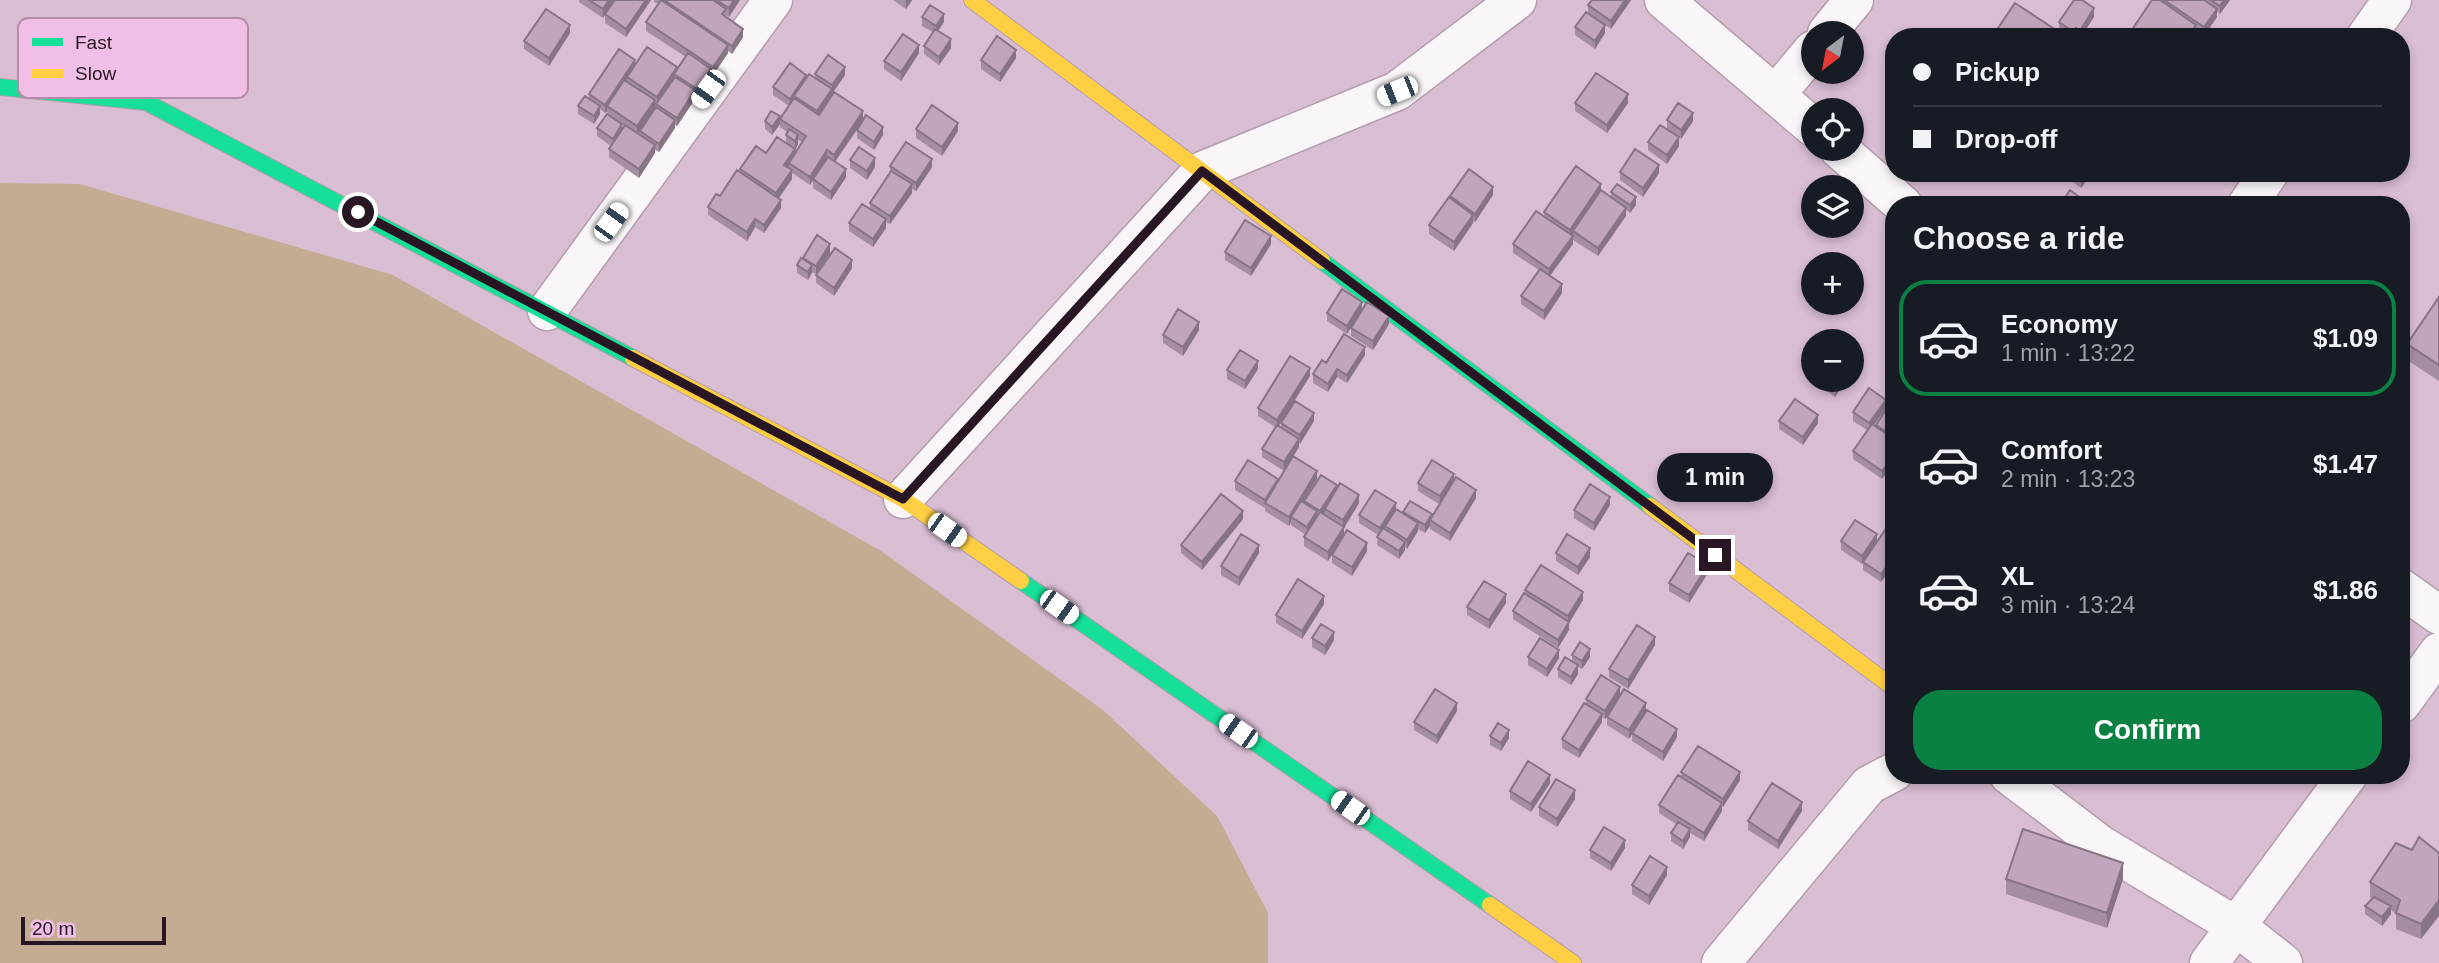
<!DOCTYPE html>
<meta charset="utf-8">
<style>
body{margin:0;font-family:Helvetica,sans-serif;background:#20242c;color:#f1f3f6;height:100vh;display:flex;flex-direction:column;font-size:26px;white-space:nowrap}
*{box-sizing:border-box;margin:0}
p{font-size:23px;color:#9ea1a6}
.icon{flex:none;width:38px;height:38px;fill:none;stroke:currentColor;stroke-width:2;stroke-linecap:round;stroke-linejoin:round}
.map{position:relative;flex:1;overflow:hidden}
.drawer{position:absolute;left:1885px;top:196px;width:525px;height:588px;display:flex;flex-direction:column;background:#171b24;border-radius:28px;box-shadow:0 4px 10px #0003}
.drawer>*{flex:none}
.guide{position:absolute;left:1885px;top:28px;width:525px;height:154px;border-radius:28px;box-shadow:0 4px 10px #0003;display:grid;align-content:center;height:154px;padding:0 28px;background:#171b24}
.needle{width:46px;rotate:212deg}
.fabs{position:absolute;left:1801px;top:21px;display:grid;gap:14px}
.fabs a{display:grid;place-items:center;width:63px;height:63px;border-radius:50%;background:#171b24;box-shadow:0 4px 10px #0003;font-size:35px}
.scale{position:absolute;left:21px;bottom:18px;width:145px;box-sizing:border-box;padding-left:7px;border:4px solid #281624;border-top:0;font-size:19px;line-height:24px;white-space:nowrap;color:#281624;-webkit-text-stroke:5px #f1bfe6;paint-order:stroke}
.end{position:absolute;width:32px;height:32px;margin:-16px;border:9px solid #281624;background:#fff;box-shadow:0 0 0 4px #fff}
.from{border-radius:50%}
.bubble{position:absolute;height:49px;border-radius:24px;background:#171b24;box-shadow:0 4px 10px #0003;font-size:23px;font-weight:800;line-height:49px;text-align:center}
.car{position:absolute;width:21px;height:42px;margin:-21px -10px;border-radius:9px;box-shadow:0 0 5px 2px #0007;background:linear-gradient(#fff 24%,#345 0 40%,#fff 0 76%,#345 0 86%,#fff 0)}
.guide b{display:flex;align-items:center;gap:24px;height:66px;font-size:26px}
.guide b+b{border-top:2px solid #363941}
.guide i{width:18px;height:18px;background:#f1f3f6}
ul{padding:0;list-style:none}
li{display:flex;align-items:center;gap:21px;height:116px;margin:0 14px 10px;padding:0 14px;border:4px solid transparent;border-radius:28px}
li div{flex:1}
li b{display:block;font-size:26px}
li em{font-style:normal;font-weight:800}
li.active{border-color:#0b8043}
li>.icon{width:63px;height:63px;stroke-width:1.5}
h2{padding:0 28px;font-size:32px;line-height:84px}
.cta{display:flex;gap:14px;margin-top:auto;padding:14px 28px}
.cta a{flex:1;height:80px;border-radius:28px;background:#0b8043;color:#fff;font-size:28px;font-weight:800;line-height:80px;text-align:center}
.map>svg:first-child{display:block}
.green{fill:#c4ac93}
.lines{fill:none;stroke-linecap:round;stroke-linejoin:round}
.street-casing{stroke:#b39dae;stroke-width:41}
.fast-casing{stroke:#b39dae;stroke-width:18}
.slow-casing{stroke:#b39dae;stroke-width:18}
.street{stroke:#f9f5f8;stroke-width:38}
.fast{stroke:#16e098;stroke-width:16}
.slow{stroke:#ffcf43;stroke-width:16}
.wall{fill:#a68ea2;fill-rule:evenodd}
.shaded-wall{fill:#877484}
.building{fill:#c1a5bc;stroke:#877484;stroke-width:2}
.route{stroke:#281624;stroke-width:9}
.key{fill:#f1bfe6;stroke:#b58cac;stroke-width:2}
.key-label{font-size:19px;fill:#281624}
</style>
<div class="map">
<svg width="2439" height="963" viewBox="0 0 2439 963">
<rect width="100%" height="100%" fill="#d9bdd3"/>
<!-- green -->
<path class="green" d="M0,183L80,184L393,275L881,551L1103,710L1217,816L1268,913V963H0Z"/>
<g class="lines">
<!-- street casing -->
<g class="street-casing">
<path id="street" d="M1664,0L1813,127
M1827,33L1854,0
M2366,37L2392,0
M1776,94L1813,50
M1839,149L1903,205
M2247,205L2269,173
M547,311L773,0
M903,499L1202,171L1397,91L1517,0
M2401,588L2439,615
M2401,704L2439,652
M2009,775L2101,845L2236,926L2283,963
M1721,963L1869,785L1894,772
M2209,963L2348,775"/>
</g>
<!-- fast casing -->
<g class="fast-casing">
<path id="fast" d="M0,87L146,102L633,358
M1322,261L1650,506
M1021,581L1490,905"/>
</g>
<!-- slow casing -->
<g class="slow-casing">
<path id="slow" d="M972,0L1322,261
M633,358L903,499L1021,581
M1650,506L1894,688
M1490,905L1573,963"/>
</g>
<!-- street -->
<use href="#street" class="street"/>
<!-- fast -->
<use href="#fast" class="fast"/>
<!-- slow -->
<use href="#slow" class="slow"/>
</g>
<!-- wall -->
<path class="wall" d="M579,0H614L603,18L579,2Z
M651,0L626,37L605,23V14Z
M654,0H740L729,17L726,15V17L743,37L732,54L728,51V53L713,75L711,74V77L697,98L695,96V99L677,126L675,125V128L659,152L655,150V153L639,178L609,157V149L611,146L597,136V128L622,130L625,126L607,114V111L605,113L600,109V114L594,124L578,114V106L589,99V94L635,65L677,70L686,57L646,31V22L659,4L654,2Z
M893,0H912L906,9Z
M1631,0L1611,29L1605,25V33L1595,49L1575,35V27L1588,13V5Z
M2161,0H2230L2220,14L2217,12V17L2204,36L2196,30V34Z
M922,17L944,22L938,31L951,48L939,65L924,54V46L933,32L922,26Z
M2094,17L2083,33L2088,37H2068L2059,30V22Z
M570,33L549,66L524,49V41Z
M919,53L901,81L884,69V61Z
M1016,58L1000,82L981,69V60Z
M815,74L845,75L832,93V96L883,135L874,150L857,138V130L835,162L846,177L831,200L813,188V180L810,185L792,173V179L779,198L781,208L764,233L755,227L747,241L708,215V207L720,196L740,172V169L766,153L786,143V135L787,132L780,127V119L789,106L773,95V87L806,79L815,78ZM798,140L802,142L795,153V149L798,144Z
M1575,103H1628L1607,133L1575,111Z
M1667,120L1693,121L1681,139L1667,129Z
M765,121L780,124L772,135L765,129Z
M916,129L958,131L942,156L916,138Z
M1648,142L1679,146L1667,164L1648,150Z
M850,160L875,167L867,180L850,168Z
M890,166L932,167L916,191L912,189V193L890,224L886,222V228L873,247L849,231V223L870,209V203L890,172Z
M1620,172L1659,173L1643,197L1620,180Z
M2061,173H2088V178L2081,188Z
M1601,191L1611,197V192L1636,205L1630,213L1626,210V216L1598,256L1573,240V234L1572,236L1573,244L1550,276L1562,293L1544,320L1521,304V296L1539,270L1513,253V244L1544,217V212Z
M1493,195L1475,222L1473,221V223L1454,251L1429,234V225L1450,199V196Z
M1271,244L1251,276L1225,260V252Z
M830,253L816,274L812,272L808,280L797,273V265L803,259V258Z
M852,268L834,296L816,283V275Z
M2439,297V381L2407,360V344Z
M1362,302L1347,334L1327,321V313Z
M1389,324L1373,350L1351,336V328Z
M1199,330L1183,356L1163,343V335Z
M1365,355L1347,383L1337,377L1328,392L1313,383V374L1326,363Z
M1258,369L1245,389L1227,379V370Z
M1310,376L1279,426L1281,427V423L1314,421L1300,444L1299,443V447L1284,471L1262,457V449L1275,427L1258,416V408Z
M1814,380H1846L1835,397L1814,382Z
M1886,408L1874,425L1876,427V425L1894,408V463L1882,479L1853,459V451L1867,430L1853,421V412Z
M1779,421L1818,423L1803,445L1779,429Z
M1235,481H1278L1304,503V501L1337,489L1359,503L1344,528L1328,561L1304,546V537L1306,535L1291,525V522L1289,526L1265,511V508L1235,490Z
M1454,481L1476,498L1450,541L1430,529V526L1425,533L1418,529V531L1407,549L1405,547V550L1399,559L1377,545L1378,535L1359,523V515L1396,510L1403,514V512L1432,517L1439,504L1418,491V483Z
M1610,505L1594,531L1574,518V510Z
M1894,517V590L1885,584V577L1881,582L1863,570V562L1867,557L1862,564L1841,550V541L1877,542L1892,525V520Z
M1243,519L1202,570L1181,553V545Z
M1367,551L1352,576L1332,563V555Z
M1259,553L1239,586L1221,575V566Z
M1556,553L1590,557L1578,575L1556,561Z
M1708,573L1689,603L1669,591V583Z
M1525,590L1583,600L1569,623V630L1558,648L1513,619V611L1525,594Z
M1506,603L1489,629L1467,615V607Z
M1324,604L1302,639L1276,623V615Z
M1312,638L1334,640L1325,655L1312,647Z
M1655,645L1628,689L1609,677V669Z
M1572,655L1590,657L1582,669L1578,667V674L1571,685L1558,677V669L1572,661Z
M1528,657L1559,658L1547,677L1528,665Z
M1620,687L1605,719L1602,717V722L1579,758L1562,748V739L1586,704V699Z
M1457,711L1437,744L1414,730V722Z
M1646,711L1677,737L1663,761L1632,741V734L1629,739L1607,725V717Z
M1490,736L1509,738L1501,751L1490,745Z
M1681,772L1740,780L1723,807L1722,806V811L1704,841L1690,833V837L1683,849L1671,841V833L1676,824L1659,813V805L1681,777Z
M1550,783L1531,812L1510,799V791Z
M1575,799L1557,827L1539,816V807Z
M1802,811L1778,849L1748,830V821Z
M1625,848L1611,871L1590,858V850Z
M2412,850L2439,853L2421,939L2396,929V914L2391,910V914L2382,926L2365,914V906L2372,899L2370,897V882Z
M1667,875L1649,905L1632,894V885Z
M2006,879H2123L2107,928L2006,894Z"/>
<!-- shaded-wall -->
<path class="shaded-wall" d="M609,0H614L603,18V9Z
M646,0H651L626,37V29Z
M734,0H740L729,17V8Z
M906,0H912L906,9Z
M1625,0H1631L1611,29V21Z
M2224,0H2230L2220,14V6Z
M2094,8V17L2081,37L2077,34Z
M2217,9V17L2204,36V27Z
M944,14V22L936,34V26Z
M570,25V33L549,66V58Z
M1605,25V33L1595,49V41Z
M2196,25V34L2194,37H2188Z
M743,29V37L732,54V46Z
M951,39V48L939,65V57Z
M728,45V53L713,75V67Z
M919,45V53L901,81V72Z
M1016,50V58L1000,82V74Z
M635,60V68L627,77V80L609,107L607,106V111L605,113V105Z
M677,67V75L674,74V79L657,106V97Z
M845,67V75L832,94V85Z
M711,69V77L697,98V89Z
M806,75V83L794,96V100L790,107V99Z
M832,89V97L817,119V111Z
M695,90V99L677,126V118Z
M1628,94V103L1607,133V125Z
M655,100V108L637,134V126Z
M600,106V114L594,124V116Z
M863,111V120L834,163V155Z
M1693,113V121L1681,139V130Z
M780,116V124L772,135V127Z
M675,120V128L659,152V144Z
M958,123V131L942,156V147Z
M622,124V133L613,147V139Z
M883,127V135L874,150V142Z
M798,135V144L795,150V141Z
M1679,137V146L1667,164V155Z
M655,145V153L639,178V169Z
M795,149V158L789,163V167L784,173V165Z
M827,150V159L810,185V177Z
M875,158V167L867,180V171Z
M932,159V167L916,191V183Z
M1659,165V173L1643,197V188Z
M846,169V177L831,200V192Z
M792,170V179L776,202V193Z
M2086,173H2088V178L2081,188V179Z
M912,184V193L890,224V216Z
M1601,184V192L1573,231V234L1570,238V230Z
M1493,187V195L1475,222V214Z
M1636,197V205L1630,213V205Z
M781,200V208L764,233V225Z
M1626,208V216L1598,256V248Z
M1473,215V223L1454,251V242Z
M755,219V227L747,241V232Z
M886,219V228L873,247V239Z
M1271,236V244L1251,276V268Z
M1573,236V244L1549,277V269Z
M830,244V253L816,274V266Z
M852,260V268L834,296V288Z
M812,265V273L808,280V272Z
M1562,284V293L1544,320V311Z
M1362,302V310L1347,334V326Z
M1389,316V324L1373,350V341Z
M1199,322V330L1183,356V347Z
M1365,347V355L1347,383V375Z
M1258,361V369L1245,389V381Z
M1310,368V376L1277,428V420Z
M1337,369V377L1328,392V384Z
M1841,380H1846L1835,397V388Z
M1886,400V408L1869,432V423Z
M1314,413V421L1300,444V435Z
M1818,415V423L1803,445V437Z
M1299,439V447L1284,471V462Z
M1894,455V463L1882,479V471Z
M1317,471V479L1293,518L1291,517V522L1289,526V517Z
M1454,474V482L1440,505V496Z
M1337,485V493L1325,509V513L1320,519V511Z
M1476,490V498L1450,541V533Z
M1359,495V503L1344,528V536L1328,561V552L1343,528V520Z
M1610,497V505L1594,531V523Z
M1396,503V511L1385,526V529L1380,536V528Z
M1243,511V519L1202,570V562Z
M1317,511V519L1307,535V527Z
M1432,514V522L1430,520V526L1425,533V525Z
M1418,523V531L1407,549V540Z
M1877,534V543L1862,564V556Z
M1405,542V550L1399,559V551Z
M1367,543V551L1352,576V567Z
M1259,545V553L1239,586V578Z
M1590,548V557L1578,575V567Z
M1894,556V564L1881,582V574Z
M1708,565V573L1689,603V595Z
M1583,592V600L1569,623V630L1558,648V640L1568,624V616Z
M1506,594V603L1489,629V620Z
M1324,596V604L1302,639V631Z
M1334,632V640L1325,655V646Z
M1655,637V645L1628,689V680Z
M1590,649V657L1582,669V661Z
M1559,650V658L1547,677V669Z
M1578,665V674L1571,685V677Z
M1620,687V695L1605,719V711Z
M1457,703V711L1437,744V736Z
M1646,703V711L1629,739V730Z
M1602,714V722L1579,758V750Z
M1677,729V737L1663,761V752Z
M1509,730V738L1501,751V743Z
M1740,772V780L1723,807V799Z
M1550,775V783L1531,812V804Z
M1575,790V799L1557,827V819Z
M1802,802V811L1778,849V841Z
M1722,803V811L1704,841V833Z
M1690,829V837L1683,849V841Z
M1625,840V848L1611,871V863Z
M2123,863V879L2107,928V913Z
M1667,867V875L1649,905V896Z
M2439,900V916L2421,939V924Z
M2391,906V914L2382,926V917Z"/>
<!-- building -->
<path class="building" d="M589,0H609L603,9Z
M615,0H646L626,29L605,14Z
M661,0L728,45L713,67L646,22Z
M664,0H713L726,9L722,14L743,29L732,46Z
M716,0H734L729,8Z
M1592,0H1625L1611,21L1588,5Z
M2074,0H2082L2094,8L2080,31L2076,28L2073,32L2059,22Z
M2152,0H2160L2196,25L2188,37H2127Z
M2164,0H2204L2217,9L2204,27Z
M2211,0H2224L2220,6Z
M2015,3L2065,36V37H1992Z
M930,5L944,14L936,26L922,17Z
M546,9L570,25L549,58L524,41Z
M1586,12L1605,25L1595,41L1575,27Z
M2076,28L2088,37H2070Z
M935,29L951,39L939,57L924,46Z
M903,34L919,45L901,72L884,61Z
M997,36L1016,50L1000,74L981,60Z
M647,47L677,67L657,97L627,77Z
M619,49L635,60L605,105L589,94Z
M688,53L711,69L697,89L674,74Z
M828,55L845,67L832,85L815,74Z
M790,63L806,75L790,99L773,87Z
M1596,73L1628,94L1607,125L1575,103Z
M809,74L832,89L817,111L794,96Z
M675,77L695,90L677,118L656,104Z
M624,80L655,100L637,126L607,106Z
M834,92L863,111L834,155L827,150L810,177L789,163L806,136L780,119L794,98L819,115Z
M585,96L600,106L594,116L578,106Z
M1678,103L1693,113L1681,130L1667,120Z
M932,105L958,123L942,147L916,129Z
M656,107L675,120L659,144L640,131Z
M771,111L780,116L772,127L765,121Z
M607,114L622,124L613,139L597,128Z
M866,115L883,127L874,142L857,130Z
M625,125L655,145L639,169L609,149Z
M1660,125L1679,137L1667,155L1648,142Z
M789,129L798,135L795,141L786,135Z
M777,137L795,149L784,165L792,170L776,193L740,169L756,146L766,153Z
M906,142L932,159L916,183L890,166Z
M859,147L875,158L867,171L850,160Z
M1635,149L1659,165L1643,188L1620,172Z
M828,157L846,169L831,192L813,179Z
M1576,166L1601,184L1570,230L1544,212Z
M1469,169L1493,187L1475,214L1450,196Z
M737,170L781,200L764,225L755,219L747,232L708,207L716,194L720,196Z
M891,171L912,184L890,216L870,203Z
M2073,173H2086L2081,179Z
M1617,184L1636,197L1630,205L1611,192Z
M1601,190L1626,208L1598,248L1573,231Z
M2070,190L2090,205H2060Z
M1449,197L1473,215L1454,242L1429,225Z
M862,204L886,219L873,239L849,223Z
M1536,211L1573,236L1549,269L1513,244Z
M1245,220L1271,236L1251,268L1225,252Z
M817,235L830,244L816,266L803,258Z
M835,248L852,260L834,288L816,275Z
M801,258L812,265L808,272L797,265Z
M1540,269L1562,284L1544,311L1521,296Z
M1342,289L1362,302L1347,326L1327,313Z
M2439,297V365L2407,344Z
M1367,302L1389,316L1373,341L1351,328Z
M1178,309L1199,322L1183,347L1163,335Z
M1344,334L1365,347L1347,375L1337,369L1328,384L1313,374L1322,360L1326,363Z
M1240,350L1258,361L1245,381L1227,370Z
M1290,356L1310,368L1277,420L1258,408Z
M1823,380H1841L1835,388Z
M1869,388L1886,400L1869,423L1853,412Z
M1795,399L1818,415L1803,437L1779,421Z
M1295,401L1314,413L1300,435L1281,423Z
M1889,405L1894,408V437L1876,425Z
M1872,424L1894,439V455L1882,471L1853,451Z
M1277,425L1299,439L1284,462L1262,449Z
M1293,456L1317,471L1289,517L1265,503Z
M1248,460L1278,479L1265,500L1235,481Z
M1432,460L1454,474L1440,496L1418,483Z
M1321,475L1337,485L1320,511L1304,501Z
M1456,477L1476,490L1450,533L1430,520Z
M1340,483L1359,495L1343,520L1325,509Z
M1590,484L1610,497L1594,523L1574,510Z
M1375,490L1396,503L1380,528L1359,515Z
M1221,494L1243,511L1202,562L1181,545Z
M1301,501L1317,511L1307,527L1291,517Z
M1410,501L1432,514L1425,525L1403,512Z
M1396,509L1418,523L1407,540L1385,526Z
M1320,512L1344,527L1328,552L1304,537Z
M1855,520L1877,534L1862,556L1841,541Z
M1890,523L1894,526V556L1881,574L1863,562Z
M1383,528L1405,542L1399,551L1377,537Z
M1347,530L1367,543L1352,567L1332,555Z
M1241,534L1259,545L1239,578L1221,566Z
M1567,534L1590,548L1578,567L1556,553Z
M1688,553L1708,565L1689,595L1669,583Z
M1894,563V581L1885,575Z
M1541,565L1583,592L1568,616L1525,590Z
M1298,579L1324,596L1302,631L1276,615Z
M1484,581L1506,594L1489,620L1467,607Z
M1524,593L1569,622L1558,640L1513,611Z
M1321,624L1334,632L1325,646L1312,638Z
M1637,625L1655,637L1628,680L1609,669Z
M1540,638L1559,650L1547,669L1528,657Z
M1580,642L1590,649L1582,661L1572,655Z
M1565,657L1578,665L1571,677L1558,669Z
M1601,675L1620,687L1605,711L1586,699Z
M1435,689L1457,703L1437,736L1414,722Z
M1624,689L1646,703L1629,730L1607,717Z
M1584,703L1602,714L1579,750L1562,739Z
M1647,710L1677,729L1663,752L1632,733Z
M1498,723L1509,730L1501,743L1490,736Z
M1698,746L1740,772L1723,799L1681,772Z
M1528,761L1550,775L1531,804L1510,791Z
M1678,775L1722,803L1704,833L1659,805Z
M1556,779L1575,790L1557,819L1539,807Z
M1772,783L1802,802L1778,841L1748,821Z
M1678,822L1690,829L1683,841L1671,833Z
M1604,827L1625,840L1611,863L1590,850Z
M2023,829L2123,863L2107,913L2006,879Z
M2419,837L2439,853V900L2421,924L2396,913L2400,900L2370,882L2396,843L2412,850Z
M1650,856L1667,867L1649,896L1632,885Z
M2374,897L2391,906L2382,917L2365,906Z"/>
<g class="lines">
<!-- route -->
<path class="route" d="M358,212L903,499L1202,171L1715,555"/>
</g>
<!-- legend -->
<rect x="18" y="18" width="230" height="80" rx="10" class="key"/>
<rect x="32" y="38" width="31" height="8" fill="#16e098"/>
<rect x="32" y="69" width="31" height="9" fill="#ffcf43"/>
<g class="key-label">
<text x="75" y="49">Fast</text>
<text x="75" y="80">Slow</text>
</g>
</svg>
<div class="fabs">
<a><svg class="needle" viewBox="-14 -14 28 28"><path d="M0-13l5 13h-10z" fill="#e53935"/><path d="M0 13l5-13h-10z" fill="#9ea1a6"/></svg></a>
<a><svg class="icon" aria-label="locate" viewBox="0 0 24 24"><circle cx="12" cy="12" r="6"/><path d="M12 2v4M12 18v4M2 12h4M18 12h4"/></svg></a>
<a><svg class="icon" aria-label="layers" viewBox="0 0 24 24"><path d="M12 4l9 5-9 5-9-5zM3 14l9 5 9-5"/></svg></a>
<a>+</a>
<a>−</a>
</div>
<div class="scale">20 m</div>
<i class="end from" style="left:358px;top:212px"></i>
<i class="end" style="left:1715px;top:555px"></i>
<div class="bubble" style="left:1657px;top:453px;width:116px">1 min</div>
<i class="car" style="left:708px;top:89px;rotate:216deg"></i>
<i class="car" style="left:1397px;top:91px;rotate:248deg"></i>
<i class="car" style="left:611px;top:222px;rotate:36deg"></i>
<i class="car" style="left:947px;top:530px;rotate:125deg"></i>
<i class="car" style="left:1059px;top:607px;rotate:125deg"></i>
<i class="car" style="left:1238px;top:731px;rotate:305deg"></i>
<i class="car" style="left:1350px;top:808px;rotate:305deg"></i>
<div class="guide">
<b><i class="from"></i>Pickup</b>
<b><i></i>Drop-off</b>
</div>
<section class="drawer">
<h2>Choose a ride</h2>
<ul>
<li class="active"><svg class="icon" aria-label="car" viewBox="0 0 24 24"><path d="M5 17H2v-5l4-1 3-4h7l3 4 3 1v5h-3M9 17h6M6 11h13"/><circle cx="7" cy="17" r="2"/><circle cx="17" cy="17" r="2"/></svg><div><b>Economy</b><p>1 min · 13:22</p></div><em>$1.09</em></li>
<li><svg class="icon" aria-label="car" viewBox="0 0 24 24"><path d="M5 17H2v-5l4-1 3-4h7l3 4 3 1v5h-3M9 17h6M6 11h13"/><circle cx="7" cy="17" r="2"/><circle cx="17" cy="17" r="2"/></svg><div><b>Comfort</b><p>2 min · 13:23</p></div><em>$1.47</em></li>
<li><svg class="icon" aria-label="car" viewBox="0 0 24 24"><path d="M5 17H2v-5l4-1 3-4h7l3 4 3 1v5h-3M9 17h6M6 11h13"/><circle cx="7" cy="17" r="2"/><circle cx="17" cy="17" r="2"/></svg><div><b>XL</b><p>3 min · 13:24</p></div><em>$1.86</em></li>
</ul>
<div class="cta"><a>Confirm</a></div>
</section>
</div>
